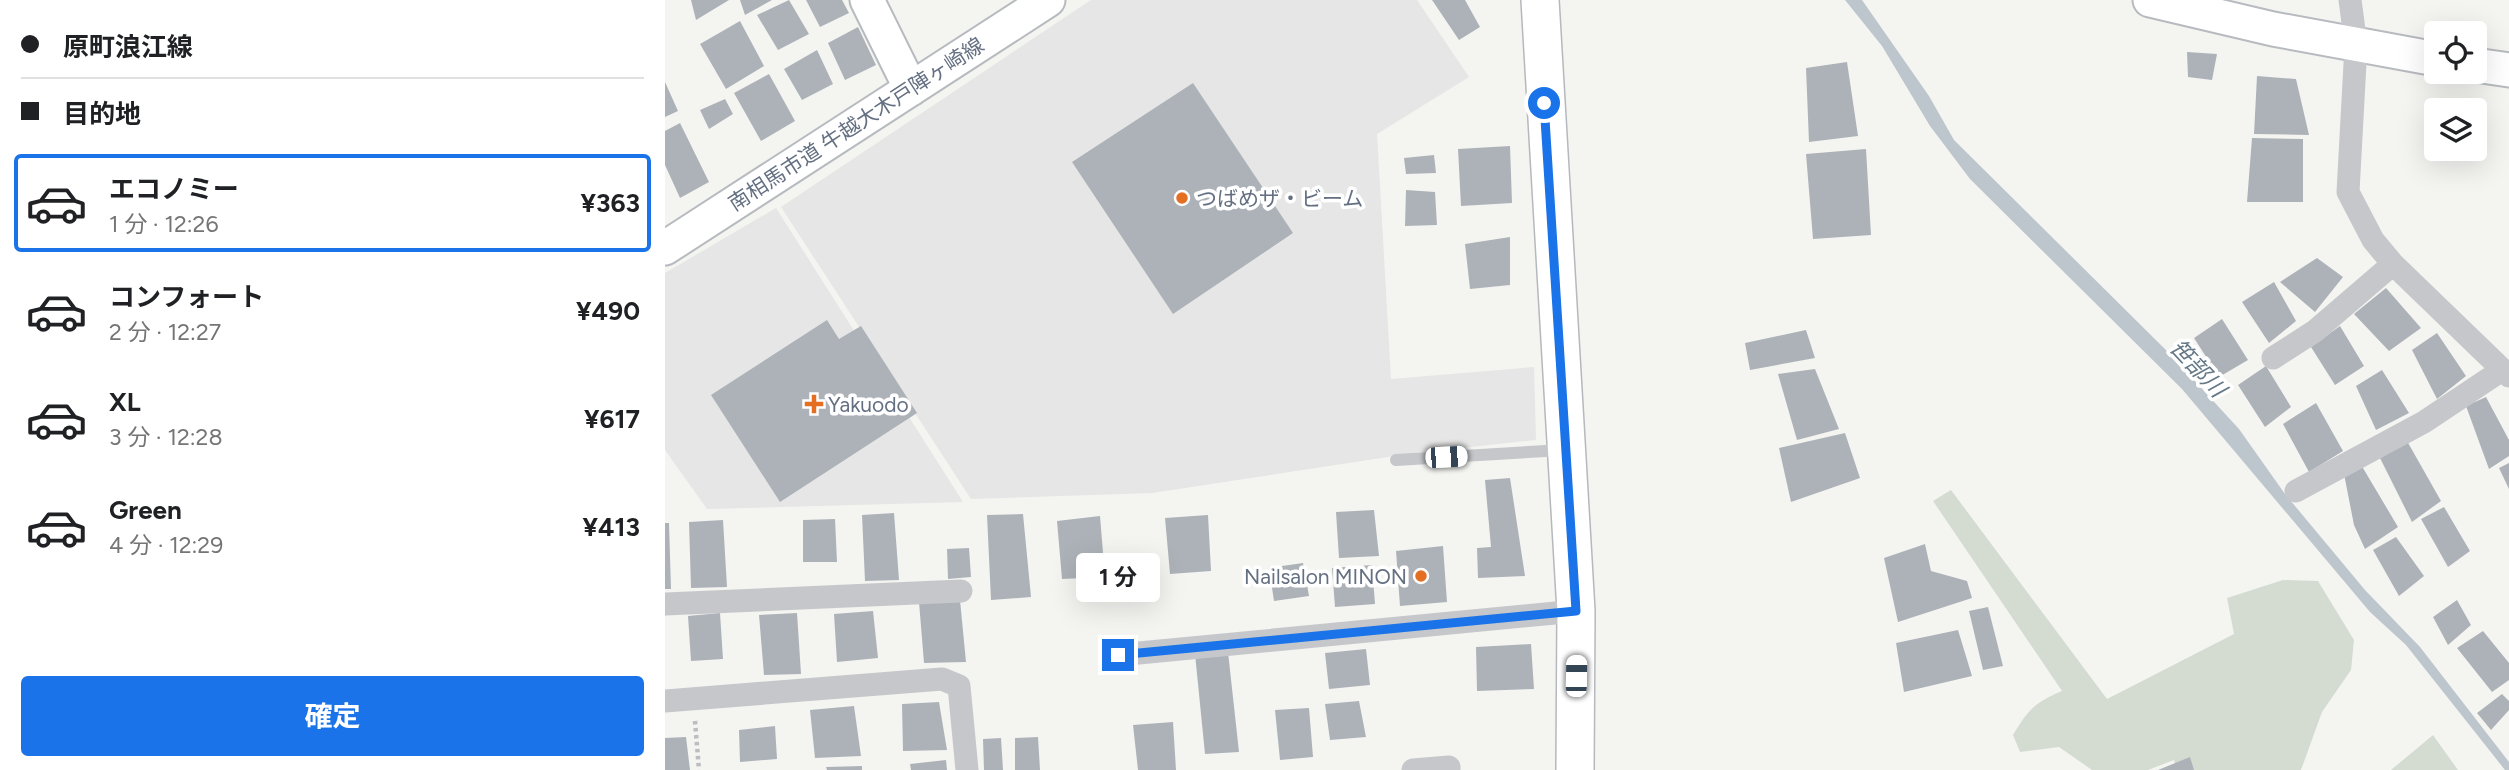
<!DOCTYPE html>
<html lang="ja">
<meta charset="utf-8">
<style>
body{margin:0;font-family:Figtree,"Noto Sans JP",sans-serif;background:#f2f2f2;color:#202124;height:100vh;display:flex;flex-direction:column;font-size:26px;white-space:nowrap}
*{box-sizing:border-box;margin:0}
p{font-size:23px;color:#757577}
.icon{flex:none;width:38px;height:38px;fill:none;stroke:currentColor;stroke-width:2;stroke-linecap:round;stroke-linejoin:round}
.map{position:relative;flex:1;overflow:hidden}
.panel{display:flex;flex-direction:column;background:#fff;width:665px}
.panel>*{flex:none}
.top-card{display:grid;align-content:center;height:154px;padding:0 21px;background:#fff}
.buttons{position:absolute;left:1759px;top:21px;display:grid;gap:14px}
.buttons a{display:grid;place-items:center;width:63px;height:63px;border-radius:7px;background:#fff;box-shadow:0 7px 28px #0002;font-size:35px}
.end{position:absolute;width:32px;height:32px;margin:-16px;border:9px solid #1a73e8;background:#fff;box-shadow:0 0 0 4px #fff}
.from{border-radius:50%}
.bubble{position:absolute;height:49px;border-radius:7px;background:#fff;box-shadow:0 7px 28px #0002;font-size:23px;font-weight:700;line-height:49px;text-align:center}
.car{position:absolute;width:21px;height:42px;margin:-21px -10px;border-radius:9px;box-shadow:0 0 5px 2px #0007;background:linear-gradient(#fff 24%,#345 0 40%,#fff 0 76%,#345 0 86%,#fff 0)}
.top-card b{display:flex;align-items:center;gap:24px;height:66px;font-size:26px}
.top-card b+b{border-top:2px solid #e0e0e0}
.top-card i{width:18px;height:18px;background:#202124}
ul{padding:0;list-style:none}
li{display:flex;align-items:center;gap:21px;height:98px;margin:0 14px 10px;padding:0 7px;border:4px solid transparent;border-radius:7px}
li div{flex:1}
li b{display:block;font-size:26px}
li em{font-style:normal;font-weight:700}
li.on{border-color:#1a73e8}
li>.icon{width:63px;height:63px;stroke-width:1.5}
.button{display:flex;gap:14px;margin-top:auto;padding:14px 21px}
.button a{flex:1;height:80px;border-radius:7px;background:#1a73e8;color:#fff;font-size:28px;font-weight:700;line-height:80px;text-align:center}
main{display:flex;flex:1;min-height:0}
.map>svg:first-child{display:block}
.built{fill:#e5e6e5}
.green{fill:#d4dcd2}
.water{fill:#bdc6cd}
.building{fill:#adb2b9}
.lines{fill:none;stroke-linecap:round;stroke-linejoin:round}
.secondary-casing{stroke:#b7babf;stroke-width:37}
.primary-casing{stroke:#b5b8bd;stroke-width:40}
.path{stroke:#bcbdc0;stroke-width:4.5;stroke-dasharray:3.5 3.5;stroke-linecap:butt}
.lane{stroke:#c5c7cb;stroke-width:12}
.street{stroke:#c5c7cb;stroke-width:23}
.secondary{stroke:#fff;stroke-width:33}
.primary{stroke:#fff;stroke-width:37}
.route{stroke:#1a73e8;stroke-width:9}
.poi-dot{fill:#e46f22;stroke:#fff;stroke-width:2.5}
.labels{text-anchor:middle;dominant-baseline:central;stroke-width:7;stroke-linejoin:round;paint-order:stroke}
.street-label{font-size:21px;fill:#647082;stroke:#fff}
.poi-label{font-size:21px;fill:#647082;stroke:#fff;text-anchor:start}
.water-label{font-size:23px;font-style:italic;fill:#647886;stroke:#fff}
</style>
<main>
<section class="panel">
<div class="top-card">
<b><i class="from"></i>原町浪江線</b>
<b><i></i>目的地</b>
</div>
<ul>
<li class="on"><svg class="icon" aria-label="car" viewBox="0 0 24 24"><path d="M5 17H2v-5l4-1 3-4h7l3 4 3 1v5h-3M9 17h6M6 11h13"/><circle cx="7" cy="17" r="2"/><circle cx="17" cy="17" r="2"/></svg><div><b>エコノミー</b><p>1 分 · 12:26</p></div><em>¥363</em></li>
<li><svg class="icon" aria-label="car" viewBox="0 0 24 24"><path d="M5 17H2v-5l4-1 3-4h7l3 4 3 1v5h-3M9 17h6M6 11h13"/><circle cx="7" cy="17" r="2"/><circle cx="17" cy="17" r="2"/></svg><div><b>コンフォート</b><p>2 分 · 12:27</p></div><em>¥490</em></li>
<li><svg class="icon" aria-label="car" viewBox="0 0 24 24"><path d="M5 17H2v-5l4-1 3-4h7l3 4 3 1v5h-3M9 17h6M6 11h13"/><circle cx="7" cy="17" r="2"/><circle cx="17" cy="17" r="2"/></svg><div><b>XL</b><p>3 分 · 12:28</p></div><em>¥617</em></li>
<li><svg class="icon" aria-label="car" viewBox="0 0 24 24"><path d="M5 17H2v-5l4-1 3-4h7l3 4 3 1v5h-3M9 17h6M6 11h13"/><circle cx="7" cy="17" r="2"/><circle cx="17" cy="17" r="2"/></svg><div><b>Green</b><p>4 分 · 12:29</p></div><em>¥413</em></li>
</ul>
<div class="button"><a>確定</a></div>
</section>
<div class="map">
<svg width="1844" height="770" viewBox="0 0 1844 770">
<rect width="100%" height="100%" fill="#f4f5f1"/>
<!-- built -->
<path class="built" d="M426,0H752L804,77L712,134L726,379L869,367L871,440L749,453L487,493L306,499L116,207Z
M111,208L298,502L42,509L0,450V273Z"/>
<!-- green -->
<path class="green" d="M1286,490L1442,699L1569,634L1562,598L1618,580L1653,581L1689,640L1686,670L1657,712L1636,770H1511L1509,760L1483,770H1427L1394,747L1355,752L1348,735C1364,709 1369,703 1397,691L1268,501Z
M1768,735L1793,770H1726Z"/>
<!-- water -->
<path class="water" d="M1180,0H1197L1264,96L1289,140L1506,355L1574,429L1620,494L1700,590L1755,647L1844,762V770H1840L1741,645L1705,612L1517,389L1305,179L1265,126L1217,46Z"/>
<!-- building -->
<path class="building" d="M26,0H64L31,20Z
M75,0H107L80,15Z
M124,0L144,34L113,50L92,15Z
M141,0H177L184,13L155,27Z
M767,0H800L815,27L794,40Z
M75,21L99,66L61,89L35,44Z
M193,27L211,65L180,80L163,43Z
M152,50L168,84L137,100L119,69Z
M1522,52L1552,54L1547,80L1523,77Z
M1182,62L1193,136L1144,142L1141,68Z
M104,74L130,121L96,141L69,93Z
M1592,76L1631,79L1644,135L1589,134Z
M0,82L13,111L0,117Z
M528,83L628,233L508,314L407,162Z
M60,99L68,114L44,129L35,110Z
M15,123L44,182L15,198L0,165V131Z
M1587,138L1638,139V202H1582Z
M845,146L847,203L796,206L793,149Z
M1201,149L1206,235L1148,239L1141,154Z
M769,155L771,173L741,174L739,158Z
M741,190L770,192L772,225L740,226Z
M845,237V285L805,289L800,244Z
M1652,258L1678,277L1650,312L1615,282Z
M1609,282L1631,321L1604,343L1577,302Z
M1721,288L1756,328L1724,351L1689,314Z
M1557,319L1583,360L1554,377L1529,338Z
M162,320L174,339L196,326L252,413L115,502L46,395Z
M1675,326L1699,366L1670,385L1646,347Z
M1141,330L1150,358L1085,370L1080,343Z
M1772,333L1801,376L1772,399L1747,350Z
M1601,366L1626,407L1600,427L1573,385Z
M1150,369L1174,429L1132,440L1113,374Z
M1717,370L1744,413L1711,430L1691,386Z
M1821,397L1844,440V456L1824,469L1801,406Z
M1651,403L1678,451L1644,472L1618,424Z
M1180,433L1195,478L1126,502L1114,448Z
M1742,441L1776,501L1747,522L1715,458Z
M1695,463L1733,527L1700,549L1689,525L1679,474Z
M1844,463V489L1834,468Z
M845,478L860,576L813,578L812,548L826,547L820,480Z
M1779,507L1805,551L1783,567L1756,519Z
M709,510L714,556L674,558L671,512Z
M229,513L234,580L200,581L197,515Z
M358,514L366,597L326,600L322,515Z
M543,515L546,571L505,574L500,518Z
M435,516L440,577L397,579L392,521Z
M170,519L172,562H138V520Z
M58,520L62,587L26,588L24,522Z
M0,523H4L6,589H0Z
M1731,537L1759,576L1734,596L1708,550Z
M1260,544L1266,571L1302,581L1307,598L1233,622L1219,558Z
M778,546L782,602L735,606L731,551Z
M304,548L306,577L283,579L282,549Z
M638,563L644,596L609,601L604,568Z
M707,565L710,604L670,607L667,568Z
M295,600L301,662L259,663L254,602Z
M1792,600L1806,625L1783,645L1768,617Z
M1323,607L1338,666L1318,670L1304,611Z
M208,611L213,658L172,662L169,614Z
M55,613L58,659L26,661L23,616Z
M132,613L136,674L99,675L94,615Z
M1293,630L1307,676L1239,692L1231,643Z
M1818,631L1844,663V680L1827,692L1792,648Z
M866,644L869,689L812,691L811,647Z
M701,649L705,685L664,689L660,653Z
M563,652L574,752L540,754L530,654Z
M1837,694L1844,701V710L1826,730L1812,713Z
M694,701L701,737L665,740L660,704Z
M274,702L282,750L238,751L237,704Z
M189,706L196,756L150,758L145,710Z
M644,708L648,757L615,760L610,710Z
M508,722L511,770H473L468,725Z
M110,726L112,759L75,762L74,730Z
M21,737L25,770H0V738Z
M373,737L375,770H350V738Z
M336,738L338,770H319L318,739Z
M1525,757L1529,770H1493Z
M281,760L282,770H246L245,764Z
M197,766V770H162L161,767Z"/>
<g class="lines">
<!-- secondary casing -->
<g class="secondary-casing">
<path id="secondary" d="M202,0L246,89
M1485,0L1608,29L1771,59
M1810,65L1844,70
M0,248L383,0"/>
</g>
<!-- primary casing -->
<g class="primary-casing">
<path id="primary" d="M875,0L911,611L910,770"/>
</g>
<!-- path -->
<path class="path" d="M30,721L34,770"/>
<!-- lane -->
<path class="lane" d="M731,460L897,450"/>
<!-- street -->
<path class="street" d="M1685,0L1691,45L1683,192L1708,240L1728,264L1844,376
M1608,358L1650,331L1728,264
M1631,491L1759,422L1837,370
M0,604L296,591
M453,655L911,611
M0,701L277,679L294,686L302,770
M748,770L784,767V770"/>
<!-- secondary -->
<use href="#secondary" class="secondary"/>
<!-- primary -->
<use href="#primary" class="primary"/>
</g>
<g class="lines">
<!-- route -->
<path class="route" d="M453,655L911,611L879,103"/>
</g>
<!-- markers -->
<g class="poi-dot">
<circle cx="517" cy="198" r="7"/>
<path d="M145.5 393.5h7v7h7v7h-7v7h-7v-7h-7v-7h7z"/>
<circle cx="756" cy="576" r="7"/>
</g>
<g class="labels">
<!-- street labels -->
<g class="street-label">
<text transform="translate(191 124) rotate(-33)">南相馬市道 牛越大木戸陣ヶ崎線</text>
</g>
<!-- poi labels -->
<g class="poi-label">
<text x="531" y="198">つばめザ・ビーム</text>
<text x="163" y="404">Yakuodo</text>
<text x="742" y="576" text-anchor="end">Nailsalon MINON</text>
</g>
<!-- water labels -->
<g class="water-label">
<text transform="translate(1533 368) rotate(47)">笹部川</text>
</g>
</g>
</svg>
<div class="buttons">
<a><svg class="icon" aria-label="locate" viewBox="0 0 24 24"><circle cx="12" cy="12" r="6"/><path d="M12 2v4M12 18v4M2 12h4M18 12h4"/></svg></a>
<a><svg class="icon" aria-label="layers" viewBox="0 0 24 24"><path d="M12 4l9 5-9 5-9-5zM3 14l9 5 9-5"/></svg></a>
</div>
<i class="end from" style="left:879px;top:103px"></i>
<i class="end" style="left:453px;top:655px"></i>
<div class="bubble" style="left:411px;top:553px;width:84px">1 分</div>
<i class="car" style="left:781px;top:457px;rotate:87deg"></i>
<i class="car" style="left:911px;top:676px;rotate:1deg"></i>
</div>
</main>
